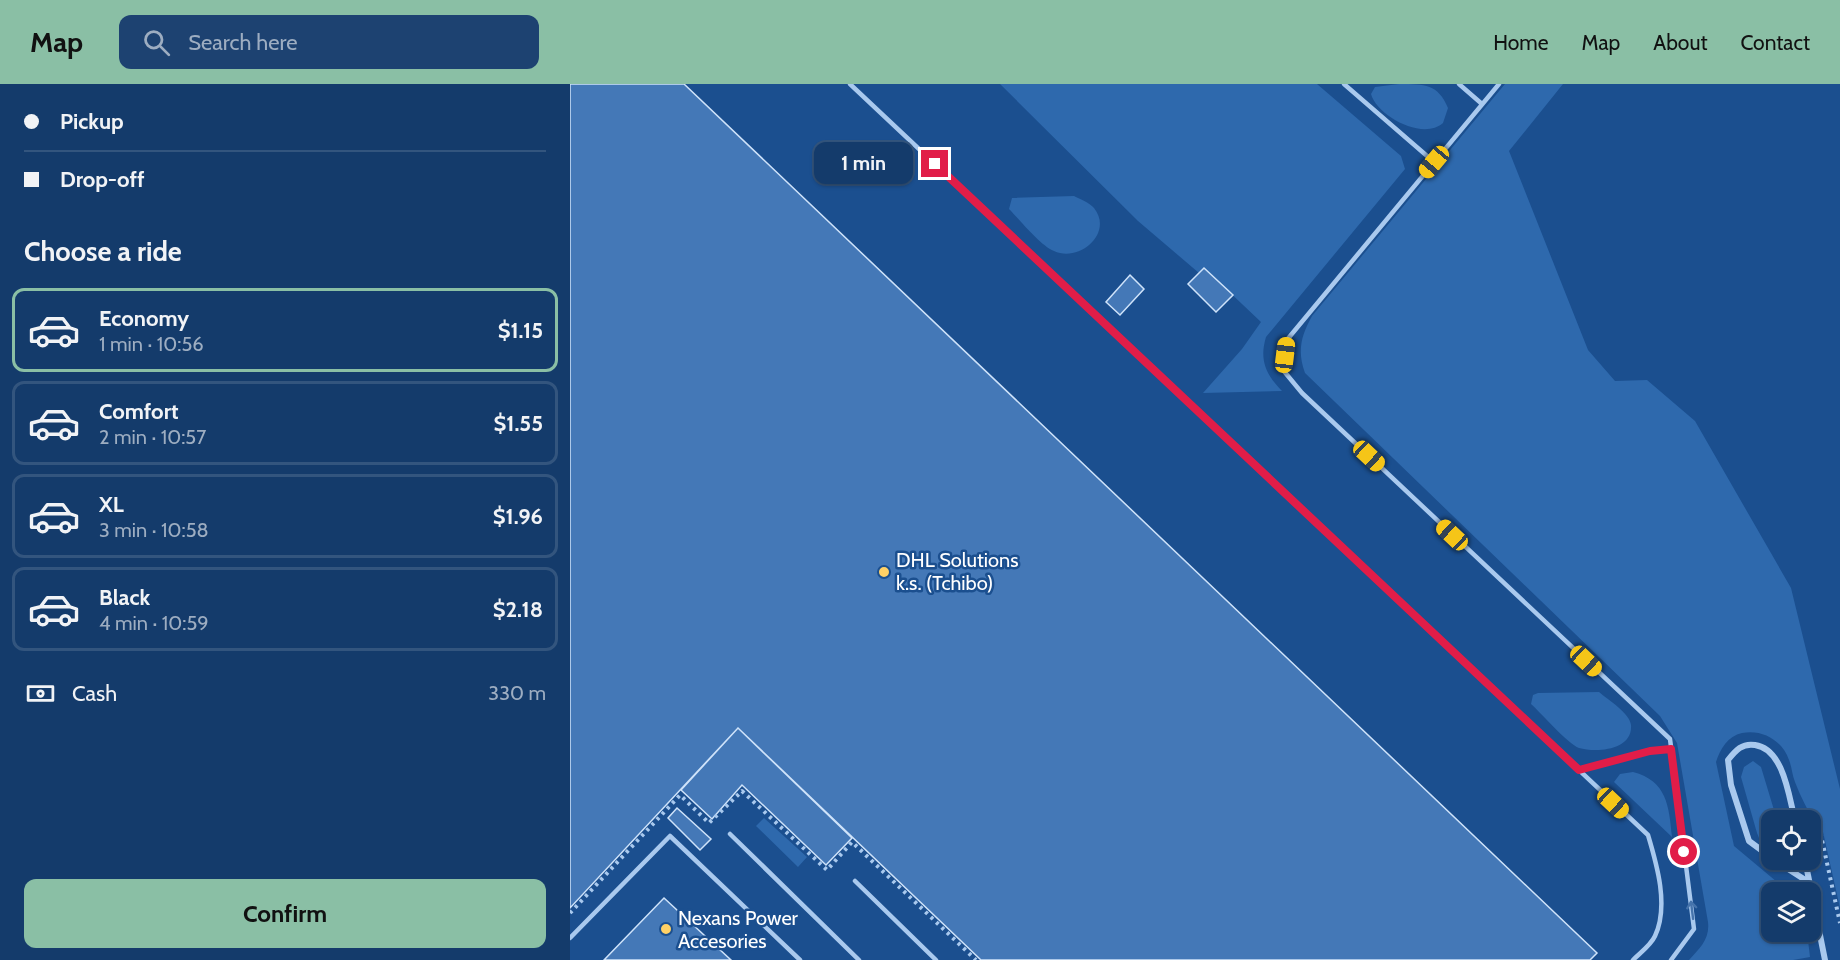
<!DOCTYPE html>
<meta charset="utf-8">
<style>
body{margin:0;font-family:Cabin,sans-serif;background:#1d4271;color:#f1f3f6;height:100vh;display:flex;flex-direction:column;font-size:22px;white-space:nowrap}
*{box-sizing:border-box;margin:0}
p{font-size:20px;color:#9dadc1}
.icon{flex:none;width:33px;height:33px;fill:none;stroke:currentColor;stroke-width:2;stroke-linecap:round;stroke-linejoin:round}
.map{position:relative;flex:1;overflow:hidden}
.sheet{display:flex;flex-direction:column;background:#143b6b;width:570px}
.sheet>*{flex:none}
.hud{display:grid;align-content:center;height:132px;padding:0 24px;background:#143b6b}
.controls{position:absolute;left:1191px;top:726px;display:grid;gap:12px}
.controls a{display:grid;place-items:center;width:60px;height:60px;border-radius:12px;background:#143b6b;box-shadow:0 2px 4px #0004,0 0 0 2px #33557e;font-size:30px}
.end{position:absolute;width:27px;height:27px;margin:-14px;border:8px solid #e11d48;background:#fff;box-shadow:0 0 0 3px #fff}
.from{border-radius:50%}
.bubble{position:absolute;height:42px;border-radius:12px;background:#143b6b;box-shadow:0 2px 4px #0004,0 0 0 2px #33557e;font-size:20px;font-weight:800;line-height:42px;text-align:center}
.car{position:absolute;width:18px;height:36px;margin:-18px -9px;border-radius:8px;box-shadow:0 0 4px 2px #0007;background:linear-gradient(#f5c518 24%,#345 0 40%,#f5c518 0 76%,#345 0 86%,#f5c518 0)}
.hud b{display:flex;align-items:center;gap:21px;height:57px;font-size:22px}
.hud b+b{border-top:2px solid #33557e}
.hud i{width:15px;height:15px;background:#f1f3f6}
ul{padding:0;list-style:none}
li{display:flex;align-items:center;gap:18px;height:84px;margin:0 12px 9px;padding:0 12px;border:3px solid #33557e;border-radius:12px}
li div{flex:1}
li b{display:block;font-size:22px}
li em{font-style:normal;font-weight:800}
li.selected{border-color:#8abfa5}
li>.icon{width:54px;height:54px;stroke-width:1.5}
h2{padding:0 24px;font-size:27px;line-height:72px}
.pay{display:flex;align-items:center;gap:15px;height:66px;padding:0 24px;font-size:22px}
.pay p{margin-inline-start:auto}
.cta{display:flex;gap:12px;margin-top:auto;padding:12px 24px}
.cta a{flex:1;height:69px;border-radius:12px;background:#8abfa5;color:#111;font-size:24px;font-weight:800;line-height:69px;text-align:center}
header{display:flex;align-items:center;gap:36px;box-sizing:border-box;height:84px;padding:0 30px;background:#8abfa5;color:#111}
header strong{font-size:28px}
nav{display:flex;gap:33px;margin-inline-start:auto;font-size:21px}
.search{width:420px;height:54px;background:#1d4271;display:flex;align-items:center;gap:15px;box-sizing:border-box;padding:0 21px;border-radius:12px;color:#9dadc1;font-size:22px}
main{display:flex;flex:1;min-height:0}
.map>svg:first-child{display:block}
.green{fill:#2e69ad}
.building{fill:#4478b7;stroke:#cfe3fa;stroke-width:1.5}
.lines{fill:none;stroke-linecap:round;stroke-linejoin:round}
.path{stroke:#a9c9ee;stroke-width:4;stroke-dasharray:3 4.5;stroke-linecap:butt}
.lane{stroke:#a9c9ee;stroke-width:4.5}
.street{stroke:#a9c9ee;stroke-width:6}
.oneway{stroke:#4674ac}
.route{stroke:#e11d48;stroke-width:8}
.poi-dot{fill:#ffd166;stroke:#1b4f8f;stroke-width:2}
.labels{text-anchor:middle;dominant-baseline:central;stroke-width:5;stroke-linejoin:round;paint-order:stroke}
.poi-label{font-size:20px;fill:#fff;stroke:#1b4f8f;text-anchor:start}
</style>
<header>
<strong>Map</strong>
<div class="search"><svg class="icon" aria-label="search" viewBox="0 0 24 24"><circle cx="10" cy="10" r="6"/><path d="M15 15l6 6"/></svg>Search here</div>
<nav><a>Home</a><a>Map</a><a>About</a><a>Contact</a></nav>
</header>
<main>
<section class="sheet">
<div class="hud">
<b><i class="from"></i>Pickup</b>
<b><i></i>Drop-off</b>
</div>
<h2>Choose a ride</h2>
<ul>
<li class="selected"><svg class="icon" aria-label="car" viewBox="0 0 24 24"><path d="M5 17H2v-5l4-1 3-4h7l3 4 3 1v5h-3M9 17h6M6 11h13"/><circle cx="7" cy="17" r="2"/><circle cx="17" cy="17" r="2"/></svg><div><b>Economy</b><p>1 min · 10:56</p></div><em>$1.15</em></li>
<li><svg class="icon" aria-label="car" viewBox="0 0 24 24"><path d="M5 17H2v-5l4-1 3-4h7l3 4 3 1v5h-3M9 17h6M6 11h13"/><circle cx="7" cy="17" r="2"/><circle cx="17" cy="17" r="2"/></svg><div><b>Comfort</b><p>2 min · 10:57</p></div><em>$1.55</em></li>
<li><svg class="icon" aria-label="car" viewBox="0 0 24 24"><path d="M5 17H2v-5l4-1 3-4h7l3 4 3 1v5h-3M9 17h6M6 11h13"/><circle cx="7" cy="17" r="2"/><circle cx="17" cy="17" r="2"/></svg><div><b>XL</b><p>3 min · 10:58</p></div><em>$1.96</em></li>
<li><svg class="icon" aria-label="car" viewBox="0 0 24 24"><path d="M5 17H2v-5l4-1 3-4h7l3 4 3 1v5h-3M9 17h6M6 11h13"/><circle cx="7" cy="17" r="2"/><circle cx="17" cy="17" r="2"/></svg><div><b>Black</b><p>4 min · 10:59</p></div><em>$2.18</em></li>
</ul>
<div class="pay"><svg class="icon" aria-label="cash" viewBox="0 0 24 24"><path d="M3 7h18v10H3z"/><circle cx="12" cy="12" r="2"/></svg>Cash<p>330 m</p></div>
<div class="cta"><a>Confirm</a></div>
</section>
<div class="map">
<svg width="1270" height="876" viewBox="0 0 1270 876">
<rect width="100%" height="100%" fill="#1b4f8f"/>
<!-- green -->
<path class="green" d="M430,0H747L831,72L835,85L696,253C689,276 696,291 712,307L633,309L672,265L691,238L634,184L629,189L568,137Z
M829,0C855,0 868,0 878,24L873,39C853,57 807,32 801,10L805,3Z
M935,0H993L939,67L1018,266L1045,297L1077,296L1125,337L1221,504L1270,705V824L1251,739L1245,740C1238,726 1230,712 1225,698C1222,691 1222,683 1219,676C1212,656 1192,645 1172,649C1158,652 1150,665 1146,678L1164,762L1219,808H1202V848H1237L1240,873L1223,876H1119C1130,864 1140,855 1138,838L1107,659L1090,632L735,289C727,267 731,252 742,232Z
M504,112C510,115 520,119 524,124C544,149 509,179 484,167C470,161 450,136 439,125L442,114Z
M1029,608C1038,616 1060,629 1061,641C1063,666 1027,669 1009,664C998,660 972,630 961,620L963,611L968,609Z
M1183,677L1191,683L1207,736H1202L1201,761L1189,754L1187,749L1171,693L1174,683Z
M1063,688C1097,697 1099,722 1102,753L1044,698L1050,690Z
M194,734L237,773L228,783L186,742Z"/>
<!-- building -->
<path class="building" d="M0,0H114L1027,869L1020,876H411L168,644L0,824Z
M634,184L663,211L646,228L618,200Z
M560,191L574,205L550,231L536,218Z
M168,644L282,754L256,781L172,701L142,735L111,706Z
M107,724L141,755L130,766L98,734Z
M94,814L161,876H34Z"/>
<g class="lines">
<!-- path -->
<path class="path" d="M1249,742L1270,839
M0,829L110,711L139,739L172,707L257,786L282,758L406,876"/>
<!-- lane -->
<path class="lane" d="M280,0L1078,751C1087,781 1099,822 1085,852C1081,861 1070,869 1063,876
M774,0L864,78
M889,0L912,20
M929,0L716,257L713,286L732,309L1100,655L1124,845L1101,876
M1009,686L1080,667L1101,665
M160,750L289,876
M285,797L366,876
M0,854L100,752L230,876"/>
<!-- street -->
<path class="street" d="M1202,774L1179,757L1161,701L1158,676C1166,666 1172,659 1185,661C1214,665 1219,714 1225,736
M1204,776L1240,799
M1235,776L1255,876"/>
</g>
<!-- one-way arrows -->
<defs><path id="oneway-shaft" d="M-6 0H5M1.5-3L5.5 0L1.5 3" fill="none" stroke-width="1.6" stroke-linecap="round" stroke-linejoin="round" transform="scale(1.5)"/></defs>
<use class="oneway" href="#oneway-shaft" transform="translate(1122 826) rotate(-97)"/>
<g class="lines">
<!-- route -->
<path class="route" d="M365,80L1009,686L1080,667L1101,665L1114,768"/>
</g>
<!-- markers -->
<g class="poi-dot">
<circle cx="314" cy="488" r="6"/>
<circle cx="96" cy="845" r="6"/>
</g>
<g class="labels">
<!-- poi labels -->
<g class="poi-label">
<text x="326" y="476">DHL Solutions<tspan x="326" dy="23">k.s. (Tchibo)</tspan></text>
<text x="108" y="834">Nexans Power<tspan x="108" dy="23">Accesories</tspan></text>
</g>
</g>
</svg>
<div class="controls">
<a><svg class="icon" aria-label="locate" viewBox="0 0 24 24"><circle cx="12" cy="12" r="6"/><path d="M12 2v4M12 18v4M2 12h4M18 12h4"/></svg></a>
<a><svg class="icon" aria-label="layers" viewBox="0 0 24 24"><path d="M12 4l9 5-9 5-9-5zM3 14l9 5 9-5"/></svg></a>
</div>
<i class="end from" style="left:1114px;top:768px"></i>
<i class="end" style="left:365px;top:80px"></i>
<div class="bubble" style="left:244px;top:58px;width:99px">1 min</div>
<i class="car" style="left:864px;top:78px;rotate:220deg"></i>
<i class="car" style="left:715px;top:271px;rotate:7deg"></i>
<i class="car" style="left:799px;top:372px;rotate:133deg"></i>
<i class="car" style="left:882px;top:451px;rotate:313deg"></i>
<i class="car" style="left:1016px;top:577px;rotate:133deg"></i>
<i class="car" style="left:1043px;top:719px;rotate:133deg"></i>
</div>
</main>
